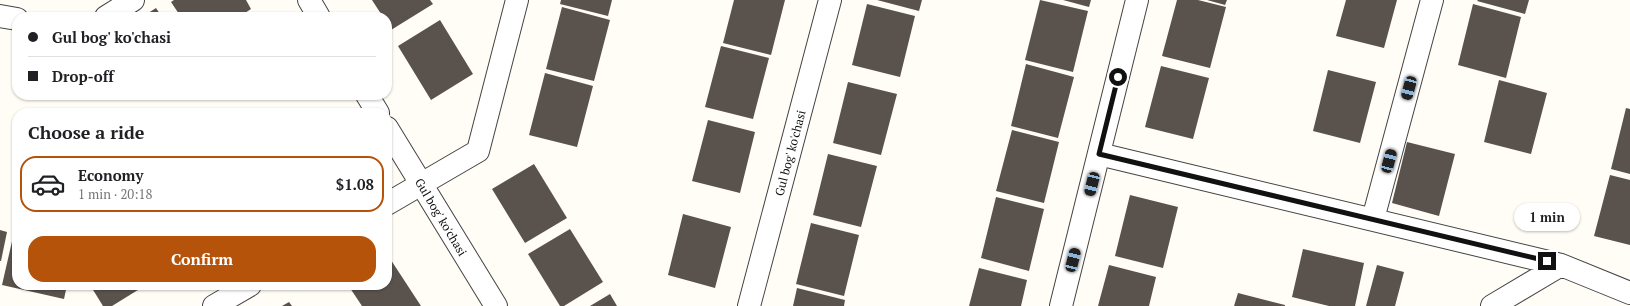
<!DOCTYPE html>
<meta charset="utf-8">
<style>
body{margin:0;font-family:"PT Serif",serif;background:#f6f6f6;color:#202124;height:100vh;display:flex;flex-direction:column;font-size:15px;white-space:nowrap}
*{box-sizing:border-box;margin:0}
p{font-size:13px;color:#757577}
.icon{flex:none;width:22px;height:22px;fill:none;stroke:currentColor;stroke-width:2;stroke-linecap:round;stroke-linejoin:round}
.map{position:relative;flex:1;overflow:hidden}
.drawer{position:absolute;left:12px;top:108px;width:380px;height:182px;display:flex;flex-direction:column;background:#fff;border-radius:16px;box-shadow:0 1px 3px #0004}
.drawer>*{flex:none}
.guide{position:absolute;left:12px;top:12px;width:380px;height:88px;border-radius:16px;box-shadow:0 1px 3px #0004;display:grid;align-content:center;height:88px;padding:0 16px;background:#fff}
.end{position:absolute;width:18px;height:18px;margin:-9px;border:5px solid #111;background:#fff;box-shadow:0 0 0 2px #fff}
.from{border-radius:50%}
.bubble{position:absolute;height:28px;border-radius:14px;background:#fff;box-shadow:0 1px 3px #0004;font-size:13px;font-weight:700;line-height:28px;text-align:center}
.car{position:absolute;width:12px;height:24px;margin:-12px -6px;border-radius:5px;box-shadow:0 0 3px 1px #0007;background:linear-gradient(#222 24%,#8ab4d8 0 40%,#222 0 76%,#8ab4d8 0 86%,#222 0)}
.guide b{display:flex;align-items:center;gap:14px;height:38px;font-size:15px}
.guide b+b{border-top:1px solid #e0e0e0}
.guide i{width:10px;height:10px;background:#202124}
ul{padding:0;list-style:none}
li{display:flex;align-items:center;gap:12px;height:56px;margin:0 8px 6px;padding:0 8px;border:2px solid transparent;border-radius:16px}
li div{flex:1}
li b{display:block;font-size:15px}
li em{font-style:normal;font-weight:700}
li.selected{border-color:#b45309}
li>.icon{width:36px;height:36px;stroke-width:1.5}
h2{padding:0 16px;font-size:18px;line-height:48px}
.primary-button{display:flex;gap:8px;margin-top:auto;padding:8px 16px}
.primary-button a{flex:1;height:46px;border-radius:16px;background:#b45309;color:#fff;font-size:16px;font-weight:700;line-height:46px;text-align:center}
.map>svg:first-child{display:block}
.building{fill:#5a524d}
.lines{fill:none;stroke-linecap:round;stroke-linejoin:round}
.street-casing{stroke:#444;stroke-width:24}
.street{stroke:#fff;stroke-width:22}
.route{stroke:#111;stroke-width:5}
.labels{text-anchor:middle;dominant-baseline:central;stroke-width:4;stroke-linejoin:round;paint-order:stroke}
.street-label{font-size:12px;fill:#111;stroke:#fff}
</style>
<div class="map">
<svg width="1630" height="306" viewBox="0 0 1630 306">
<rect width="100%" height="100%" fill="#fffdf5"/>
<!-- building -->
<path class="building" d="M174,0H246L251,9L239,17H181L171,2Z
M372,0H430L433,4L391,30L387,24V17H383Z
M561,0H612L608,16L560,4Z
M734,0H785L771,55L723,43Z
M877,0H922L919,11Z
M1040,0L1088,11L1073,72L1025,60Z
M1063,0H1091L1089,7Z
M1177,0H1198L1226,7L1210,68L1162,56Z
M1207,0H1227L1225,5Z
M1346,0H1397L1384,48L1336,36Z
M1478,0H1529L1525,14L1477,1Z
M867,4L915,16L900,77L852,65Z
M1473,4L1521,17L1506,78L1458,65Z
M562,7L610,20L594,81L546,69Z
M156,8L162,17H142Z
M440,20L473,74L431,100L398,46Z
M721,46L769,58L753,119L705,107Z
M1026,64L1074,77L1058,138L1011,126Z
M1161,66L1209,78L1193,139L1145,127Z
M1328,70L1376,82L1360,143L1313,131Z
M545,73L593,86L577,147L529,135Z
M1499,80L1547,93L1531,154L1484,142Z
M848,82L897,94L881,155L833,143Z
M1626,108L1630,109V174L1611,169Z
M708,120L755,132L740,193L692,181Z
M1012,130L1059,142L1044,203L996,191Z
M1407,142L1455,154L1439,216L1392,203Z
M828,154L877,166L861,227L813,215Z
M534,164L567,218L525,243L492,189Z
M1610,175L1630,180V245L1594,236Z
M1130,195L1178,207L1163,268L1115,256Z
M996,197L1044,209L1029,271L981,258Z
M683,214L731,227L715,288L668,275Z
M811,223L859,235L844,296L796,284Z
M570,229L603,282L564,306H560L528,254Z
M0,230L7,232L1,261H0Z
M13,237L17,238V285H67L64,299L2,285Z
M1303,249L1364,263L1355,306H1329L1292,297Z
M387,254L421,306H362L348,285H387Z
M1109,265L1156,277L1149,306H1098Z
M1377,265L1404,272L1395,306H1366Z
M979,268L1027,280L1021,306H969Z
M90,285H146L112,306H103Z
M797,288L845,300L844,306H793Z
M1238,293L1285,305V306H1234Z
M610,294L617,306H590Z
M289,302L292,306H282Z"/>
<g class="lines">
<!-- street casing -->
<g class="street-casing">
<path id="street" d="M309,0L319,17
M0,16L17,19
M106,17L133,0
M367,95L378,113
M387,128L496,306
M1099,154L1561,265L1630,293
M387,204L478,151L517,0
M1373,219L1432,0
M214,306L250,285
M749,306L830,0
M1061,306L1137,0
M1492,306L1561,265"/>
</g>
<!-- street -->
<use href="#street" class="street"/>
</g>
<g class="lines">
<!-- route -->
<path class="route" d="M1118,77L1099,154L1547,261"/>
</g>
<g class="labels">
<!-- street labels -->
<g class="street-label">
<text transform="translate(790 153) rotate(-75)">Gul bog' ko'chasi</text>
<text transform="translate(441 217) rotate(59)">Gul bog' ko'chasi</text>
</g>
</g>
</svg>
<i class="end from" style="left:1118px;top:77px"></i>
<i class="end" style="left:1547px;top:261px"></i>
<div class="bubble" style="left:1514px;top:203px;width:66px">1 min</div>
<i class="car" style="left:1409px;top:88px;rotate:195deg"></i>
<i class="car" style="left:1389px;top:161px;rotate:15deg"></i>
<i class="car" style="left:1092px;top:184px;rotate:194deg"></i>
<i class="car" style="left:1073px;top:260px;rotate:14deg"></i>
<div class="guide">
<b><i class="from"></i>Gul bog' ko'chasi</b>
<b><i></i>Drop-off</b>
</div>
<section class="drawer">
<h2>Choose a ride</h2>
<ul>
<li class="selected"><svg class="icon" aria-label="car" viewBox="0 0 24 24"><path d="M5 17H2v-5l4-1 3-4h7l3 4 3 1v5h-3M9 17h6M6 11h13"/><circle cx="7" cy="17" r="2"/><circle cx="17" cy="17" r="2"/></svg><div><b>Economy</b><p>1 min · 20:18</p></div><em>$1.08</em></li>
</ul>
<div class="primary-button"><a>Confirm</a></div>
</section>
</div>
